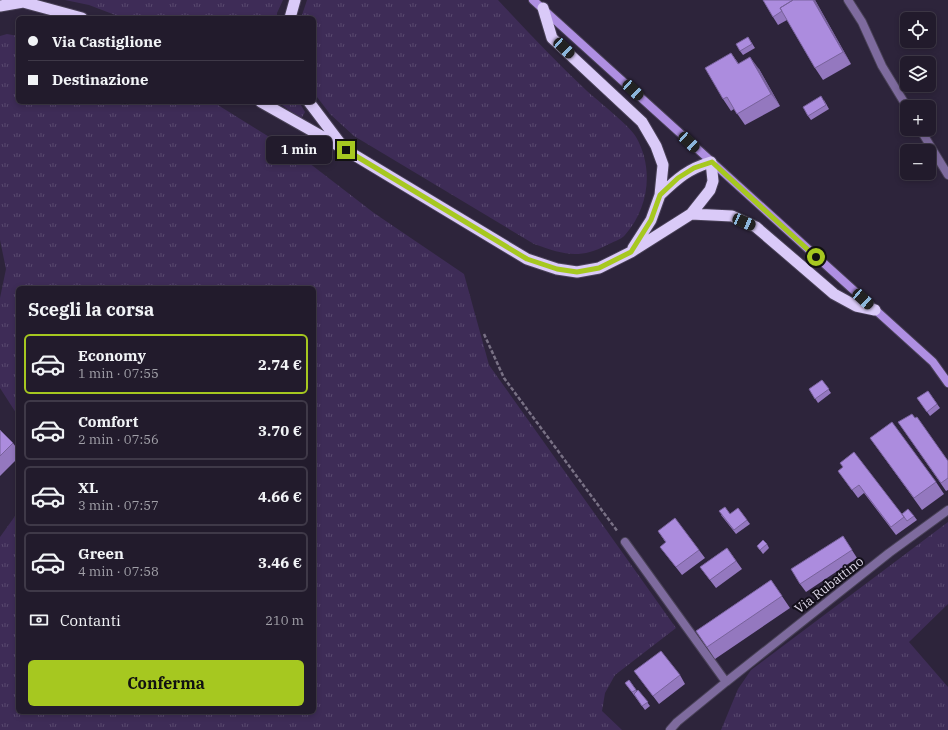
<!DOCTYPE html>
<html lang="it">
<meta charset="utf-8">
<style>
body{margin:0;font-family:"IBM Plex Serif",serif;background:#2e2838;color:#f1f3f6;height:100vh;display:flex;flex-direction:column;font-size:15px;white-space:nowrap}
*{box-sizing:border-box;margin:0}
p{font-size:13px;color:#a2a1a9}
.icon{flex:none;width:22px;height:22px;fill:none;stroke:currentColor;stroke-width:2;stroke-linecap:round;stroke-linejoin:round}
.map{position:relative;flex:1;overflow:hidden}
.panel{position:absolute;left:16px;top:286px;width:300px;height:428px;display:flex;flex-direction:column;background:#221b2c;border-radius:6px;box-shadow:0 2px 6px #0003,0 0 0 1px #3f3948}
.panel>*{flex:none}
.guide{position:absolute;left:16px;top:16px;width:300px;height:88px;border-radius:6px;box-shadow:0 2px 6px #0003,0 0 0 1px #3f3948;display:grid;align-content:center;height:88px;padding:0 12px;background:#221b2c}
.buttons{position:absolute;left:900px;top:12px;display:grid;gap:8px}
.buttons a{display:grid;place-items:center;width:36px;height:36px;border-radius:6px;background:#221b2c;box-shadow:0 2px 6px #0003,0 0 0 1px #3f3948;font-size:20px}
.end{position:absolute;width:18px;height:18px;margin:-9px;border:5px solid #a6c820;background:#111;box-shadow:0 0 0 2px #111}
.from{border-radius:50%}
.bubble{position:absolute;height:28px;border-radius:6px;background:#221b2c;box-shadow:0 2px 6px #0003,0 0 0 1px #3f3948;font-size:13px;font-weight:700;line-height:28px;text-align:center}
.car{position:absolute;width:12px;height:24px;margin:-12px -6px;border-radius:5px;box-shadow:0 0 3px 1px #0007;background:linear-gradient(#222 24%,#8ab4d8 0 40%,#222 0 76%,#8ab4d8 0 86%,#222 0)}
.guide b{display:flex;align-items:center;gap:14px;height:38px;font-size:15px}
.guide b+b{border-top:1px solid #3f3948}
.guide i{width:10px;height:10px;background:#f1f3f6}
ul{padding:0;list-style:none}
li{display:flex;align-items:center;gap:12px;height:60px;margin:0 8px 6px;padding:0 4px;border:2px solid #3f3948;border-radius:6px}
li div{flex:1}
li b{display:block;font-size:15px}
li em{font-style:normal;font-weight:700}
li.selected{border-color:#a6c820}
li>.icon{width:36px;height:36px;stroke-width:1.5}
h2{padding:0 12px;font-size:18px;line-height:48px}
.pay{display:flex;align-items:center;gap:10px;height:44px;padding:0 12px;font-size:15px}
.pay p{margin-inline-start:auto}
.cta{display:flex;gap:8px;margin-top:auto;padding:8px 12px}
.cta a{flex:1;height:46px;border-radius:6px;background:#a6c820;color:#111;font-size:16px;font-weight:700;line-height:46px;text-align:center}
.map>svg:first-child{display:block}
.grass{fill:url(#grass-tufts)}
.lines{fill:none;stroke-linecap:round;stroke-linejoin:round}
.minor-casing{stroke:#494157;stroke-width:10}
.secondary-casing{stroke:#494157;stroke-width:10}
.trunk-casing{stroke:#494157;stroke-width:13}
.path{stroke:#797185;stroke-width:2.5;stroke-dasharray:4 2;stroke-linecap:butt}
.minor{stroke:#7e6b9e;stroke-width:8}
.secondary{stroke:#af8fe2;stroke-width:8}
.trunk{stroke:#dacaf8;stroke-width:11}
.wall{fill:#9478bf}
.shaded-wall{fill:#78629b}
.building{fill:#ac8cde;stroke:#78629b}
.route{stroke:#a6c820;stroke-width:5}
.labels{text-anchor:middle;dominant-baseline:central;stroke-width:4;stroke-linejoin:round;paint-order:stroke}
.street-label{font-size:13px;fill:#ded8e8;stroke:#130f1a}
</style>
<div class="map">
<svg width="948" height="730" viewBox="0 0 948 730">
<defs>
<pattern id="grass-tufts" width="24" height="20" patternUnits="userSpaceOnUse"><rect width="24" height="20" fill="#3e2c57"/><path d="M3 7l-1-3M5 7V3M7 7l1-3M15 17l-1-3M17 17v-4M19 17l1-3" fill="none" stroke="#594a6f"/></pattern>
</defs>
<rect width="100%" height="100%" fill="#2d243b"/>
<!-- grass -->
<path class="grass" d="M65,0H283L277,13V18H123L89,5Z
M307,0H498C527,31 556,62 587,91C598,101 630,126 636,137C654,168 649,208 625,235C621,240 612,242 607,245C578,260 563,254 534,244L354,136L330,114L314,93V18H301Z
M7,34L18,36V102H213L300,156L374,213L464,274L489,365L676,628L615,675L605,693L602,711L622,730H0V537L18,512V712H314V288H18V416L0,388V298L6,269L0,240V36Z
M278,102H299L305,112L301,119Z
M948,522V604L909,642L948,687V730H721L738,689L751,670Z"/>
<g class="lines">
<!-- minor casing -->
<g class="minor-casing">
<path id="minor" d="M848,0L862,22L882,66L907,107
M920,129L948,175
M625,542L726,682L889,553L948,510
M670,730L677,722L726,682"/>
</g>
<!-- secondary casing -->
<g class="secondary-casing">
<path id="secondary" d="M533,0L933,362L948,383"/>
</g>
<!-- trunk casing -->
<g class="trunk-casing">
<path id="trunk" d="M0,6L23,2L82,18
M543,8L552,38L642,122L656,146L663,165L660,195L651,220L633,248
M290,18L295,0
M261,102L346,150L527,259L557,269L577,272L599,268L631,252L691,214L710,190L713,181L711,162C688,169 678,178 660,195
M309,102L343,147
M691,214L732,216L756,227L834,294L856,306L875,310"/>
</g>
<!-- path -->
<path class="path" d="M484,334L504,378L618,532"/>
<!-- minor -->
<use href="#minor" class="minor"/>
<!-- secondary -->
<use href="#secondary" class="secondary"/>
<!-- trunk -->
<use href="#trunk" class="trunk"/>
</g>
<!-- wall -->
<path class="wall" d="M763,0H815L851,64L823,80L815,68L787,20L778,25L773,17Z
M748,37L755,48L743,55L740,51Z
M731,53L739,64L759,69L780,106L745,125L734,109L731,111L723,99Z
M824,100L829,109L811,120L808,116Z
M822,380L831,393L818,403L809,389Z
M928,391L940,408L930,416L917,398Z
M898,422L948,461V490L946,491Z
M0,430L13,443L18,450V458L0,476Z
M870,438L936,482L944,494L922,510Z
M838,471L902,514L914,516L917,520L896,535L864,493L858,498Z
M738,508L750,524L736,534L721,515L730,514Z
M658,531L699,550L705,558L682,575L660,547L666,543Z
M843,536L857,558L806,592L800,584Z
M767,544L769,548L763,554L757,546Z
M727,548L742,569L716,588L700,567Z
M771,580L790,608L715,659L696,631Z
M634,671L680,675L685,684L659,704Z
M629,680L637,691L638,690L650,706L645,710L625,683Z"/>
<!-- shaded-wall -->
<path class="shaded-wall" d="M813,0H815L851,64L843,52Z
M750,57L759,69L780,106L771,94Z"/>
<!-- building -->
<path class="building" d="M763,0H793L780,8L782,11L773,17Z
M793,0H813L843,52L815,68L780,8Z
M748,37L752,44L740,51L736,44Z
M731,53L738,64L750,57L771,94L737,114L727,97L723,99L705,68Z
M821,96L826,105L808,116L803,107Z
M822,380L829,389L815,399L809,389Z
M928,391L937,404L927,412L917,398Z
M912,414L915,418L917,417L948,461V478L941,483L898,422Z
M892,422L936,482L914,498L870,438Z
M0,430L13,443L0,456Z
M854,452L904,517L891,527L859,485L852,490L838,471L843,467L840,463Z
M725,507L730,514L738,508L747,520L734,530L719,511Z
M908,509L914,516L907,521L902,514Z
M675,518L699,550L676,567L660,547L666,542L658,531Z
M843,536L852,550L800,584L791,569Z
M763,540L767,544L760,550L757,546Z
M727,548L736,561L710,580L700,567Z
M771,580L782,596L707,647L696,631Z
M661,651L680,675L653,696L634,671Z
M629,680L636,690L632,692L625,683Z
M638,690L648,702L642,706L634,694Z"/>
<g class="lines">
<!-- route -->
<path class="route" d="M346,150L527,259L557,269L577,272L599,268L631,252L651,220L660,195L678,178L694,168L712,162L816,257"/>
</g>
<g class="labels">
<!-- street labels -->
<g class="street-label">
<text transform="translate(829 585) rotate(-38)">Via Rubattino</text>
</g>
</g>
</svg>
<div class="buttons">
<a><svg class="icon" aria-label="locate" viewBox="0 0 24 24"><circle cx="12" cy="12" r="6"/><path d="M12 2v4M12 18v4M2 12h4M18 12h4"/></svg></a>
<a><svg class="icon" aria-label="layers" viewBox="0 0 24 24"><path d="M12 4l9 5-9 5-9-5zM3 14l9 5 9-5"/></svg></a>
<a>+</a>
<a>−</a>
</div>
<i class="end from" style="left:816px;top:257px"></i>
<i class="end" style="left:346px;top:150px"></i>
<div class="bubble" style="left:266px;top:136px;width:66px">1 min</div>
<i class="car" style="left:564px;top:48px;rotate:133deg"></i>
<i class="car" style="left:633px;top:90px;rotate:133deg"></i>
<i class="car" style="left:689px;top:142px;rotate:133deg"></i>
<i class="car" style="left:744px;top:222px;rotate:114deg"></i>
<i class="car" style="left:863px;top:299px;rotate:132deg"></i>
<div class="guide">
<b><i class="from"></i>Via Castiglione</b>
<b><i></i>Destinazione</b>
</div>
<section class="panel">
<h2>Scegli la corsa</h2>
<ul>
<li class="selected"><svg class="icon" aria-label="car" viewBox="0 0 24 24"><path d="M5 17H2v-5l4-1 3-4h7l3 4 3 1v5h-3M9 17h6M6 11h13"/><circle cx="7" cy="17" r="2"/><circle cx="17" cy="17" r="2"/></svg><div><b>Economy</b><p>1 min · 07:55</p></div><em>2.74 €</em></li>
<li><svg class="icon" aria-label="car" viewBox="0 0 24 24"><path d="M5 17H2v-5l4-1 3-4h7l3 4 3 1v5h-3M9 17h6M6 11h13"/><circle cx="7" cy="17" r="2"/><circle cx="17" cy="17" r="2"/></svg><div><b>Comfort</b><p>2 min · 07:56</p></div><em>3.70 €</em></li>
<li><svg class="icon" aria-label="car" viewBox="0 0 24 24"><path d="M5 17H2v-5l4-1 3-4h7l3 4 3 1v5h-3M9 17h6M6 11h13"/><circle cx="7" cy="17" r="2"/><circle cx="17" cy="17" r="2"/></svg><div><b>XL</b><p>3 min · 07:57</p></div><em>4.66 €</em></li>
<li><svg class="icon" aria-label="car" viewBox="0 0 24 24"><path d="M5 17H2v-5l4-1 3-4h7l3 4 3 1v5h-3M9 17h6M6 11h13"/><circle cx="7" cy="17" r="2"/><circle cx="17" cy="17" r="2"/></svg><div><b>Green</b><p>4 min · 07:58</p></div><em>3.46 €</em></li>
</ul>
<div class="pay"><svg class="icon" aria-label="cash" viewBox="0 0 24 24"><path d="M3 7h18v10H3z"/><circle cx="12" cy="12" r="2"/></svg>Contanti<p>210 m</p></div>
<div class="cta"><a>Conferma</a></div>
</section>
</div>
